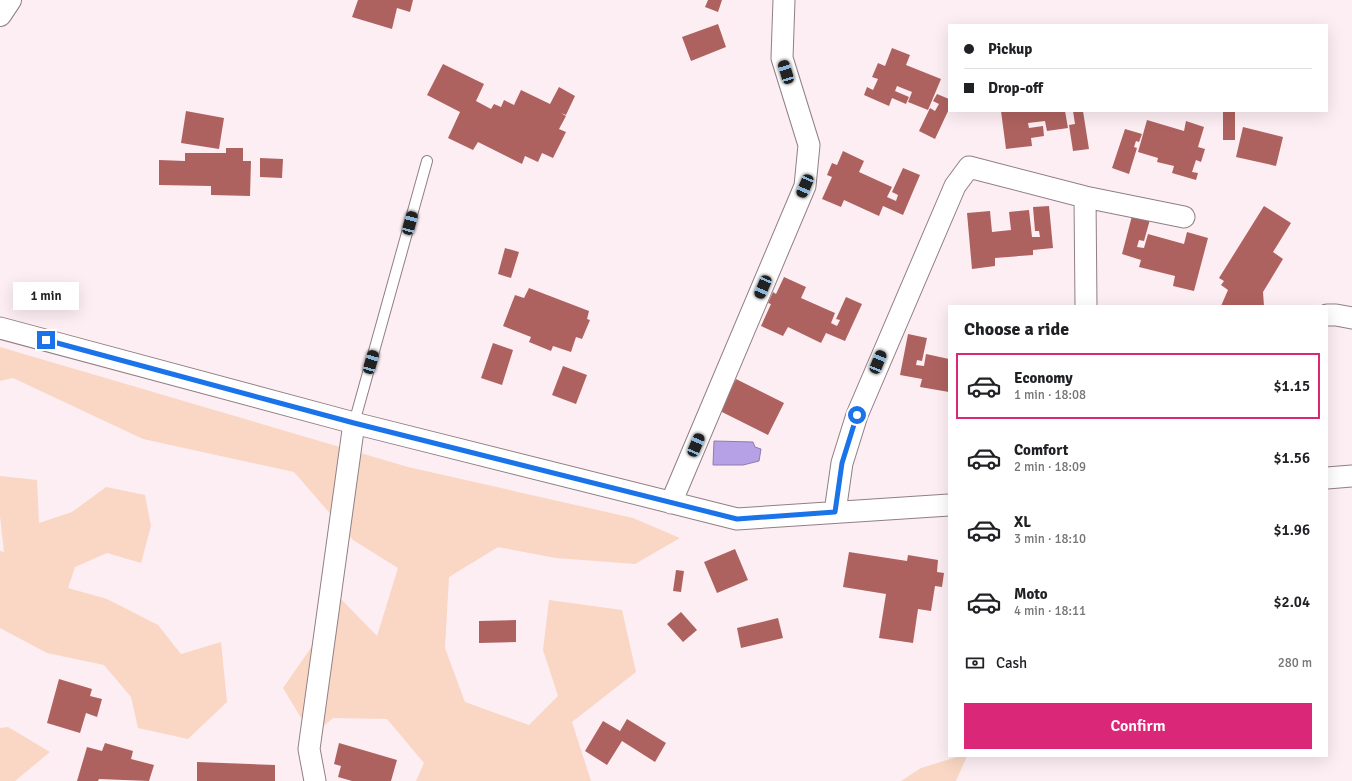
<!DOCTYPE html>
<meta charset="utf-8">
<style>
body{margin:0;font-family:Signika,sans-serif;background:#f6f6f6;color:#202124;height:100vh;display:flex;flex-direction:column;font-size:15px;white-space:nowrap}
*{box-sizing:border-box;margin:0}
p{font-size:13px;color:#757577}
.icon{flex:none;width:22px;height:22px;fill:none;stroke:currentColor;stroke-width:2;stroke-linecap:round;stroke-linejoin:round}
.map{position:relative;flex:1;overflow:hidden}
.details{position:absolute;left:948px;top:305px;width:380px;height:452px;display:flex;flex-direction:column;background:#fff;border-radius:0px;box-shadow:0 4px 16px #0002}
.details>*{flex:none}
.hud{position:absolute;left:948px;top:24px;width:380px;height:88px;border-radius:0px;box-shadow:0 4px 16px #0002;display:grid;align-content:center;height:88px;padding:0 16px;background:#fff}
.end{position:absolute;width:18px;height:18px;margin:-9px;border:5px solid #1a73e8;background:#fff;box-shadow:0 0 0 2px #fff}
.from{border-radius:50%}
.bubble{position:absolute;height:28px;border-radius:0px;background:#fff;box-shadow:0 4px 16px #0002;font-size:13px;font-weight:600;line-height:28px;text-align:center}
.car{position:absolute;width:12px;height:24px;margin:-12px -6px;border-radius:5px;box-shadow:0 0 3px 1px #0007;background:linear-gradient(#222 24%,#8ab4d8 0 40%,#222 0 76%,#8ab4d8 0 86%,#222 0)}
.hud b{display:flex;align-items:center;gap:14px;height:38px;font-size:15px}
.hud b+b{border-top:1px solid #e0e0e0}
.hud i{width:10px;height:10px;background:#202124}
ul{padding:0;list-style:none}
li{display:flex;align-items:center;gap:12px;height:66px;margin:0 8px 6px;padding:0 8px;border:2px solid transparent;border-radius:0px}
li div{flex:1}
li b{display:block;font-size:15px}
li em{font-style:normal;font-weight:600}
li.current{border-color:#db2777}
li>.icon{width:36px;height:36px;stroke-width:1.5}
h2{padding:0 16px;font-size:18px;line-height:48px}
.pay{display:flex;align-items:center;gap:10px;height:44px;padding:0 16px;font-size:15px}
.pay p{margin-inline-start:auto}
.primary-button{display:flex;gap:8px;margin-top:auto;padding:8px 16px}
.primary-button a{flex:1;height:46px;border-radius:0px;background:#db2777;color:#fff;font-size:16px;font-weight:600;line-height:46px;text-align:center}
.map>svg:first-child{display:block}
.green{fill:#f9d7c4}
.water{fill:#b6a1e6;stroke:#8d7cae}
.building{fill:#ae625f}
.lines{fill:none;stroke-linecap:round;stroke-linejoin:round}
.lane-casing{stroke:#907f85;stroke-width:12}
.street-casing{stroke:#907f85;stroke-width:23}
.secondary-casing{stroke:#907f85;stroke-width:24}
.lane{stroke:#fff;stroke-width:10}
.street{stroke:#fff;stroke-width:21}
.secondary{stroke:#fff;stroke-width:22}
.route{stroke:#1a73e8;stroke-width:5}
</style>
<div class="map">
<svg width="1352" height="781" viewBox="0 0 1352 781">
<rect width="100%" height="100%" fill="#fdeef3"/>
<!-- green -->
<path class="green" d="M0,347L408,467L633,518L680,538L635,564L556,558L498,547L449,577L445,648L465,702L529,725L558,696L543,650L549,600L622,610L636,672L572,722L591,781H416L424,763L387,719L333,718L312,736L283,688L310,649L341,599L377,636L398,568L353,540L294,472L143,439L13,378L0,381Z
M0,476L37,480L39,523L72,512L106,487L145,495L151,526L141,563L107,553L75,567L68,588L107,599L158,625L181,654L221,642L227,702L188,739L138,728L131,697L104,665L47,653L0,628V551L4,552L0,516Z
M8,727L50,752L15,781H0V728Z
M960,756H967L956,781H901L921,768Z"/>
<!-- water -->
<path class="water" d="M714,441L753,442L755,447L761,449L759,461L743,465H713Z"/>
<!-- building -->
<path class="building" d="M358,0H413L410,12L397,8L392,29L352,17Z
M708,0H722L718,12L705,7Z
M718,24L726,47L691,61L682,37Z
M892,48L910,55L906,65L941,79L928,110L908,102L912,92L897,86L895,91L909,97L906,104L892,98L889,106L864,95L867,87L873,90L878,79L872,77L878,63L885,66Z
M443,64L484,84L476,101L491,109L494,104L501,107L504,100L514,105L521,90L550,104L559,87L575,96L566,115L561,113L566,116L559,129L566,132L553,158L542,153L538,162L525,156L522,164L478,142L473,150L448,138L460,112L427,95Z
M937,94L949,99V109L935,139L919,131L930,108L935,111L939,104L933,101Z
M186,111L224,118L219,149L181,143Z
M1001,111H1065L1068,128L1047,131L1045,121L1028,123L1029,128L1043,126L1044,136L1031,138L1032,146L1006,149Z
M1073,111H1083L1089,149L1073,151L1069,125L1075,124Z
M1223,111H1235V140H1223Z
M1147,120L1184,131L1186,121L1204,127L1198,147L1205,149L1201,162L1196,160L1192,172L1198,173L1196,180L1172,173L1174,166L1157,162L1158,158L1138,152Z
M1243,127L1283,137L1276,166L1236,157Z
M1125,129L1142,134L1139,142L1136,141L1134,147L1137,148L1129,174L1112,168Z
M226,148H243V161H251L250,196L211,195V186L159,185V160L185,161V153H226Z
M843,151L864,161L859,172L892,187L887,197L896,201L898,195L892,192L903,168L920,175L903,215L883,206L879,216L844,200L841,207L822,199L832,177L827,175L832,163L837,165Z
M260,158L283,159L282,178L260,177Z
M1049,206L1053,248L1033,250V255L995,258V266L972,269L967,213L990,211L992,232L1011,230L1009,212L1029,210L1032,237H1040L1039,231H1035L1033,207Z
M1264,206L1291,223L1273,252L1283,259L1263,292L1264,306H1221L1228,290L1221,285L1224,281L1219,278Z
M1133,212L1151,216L1144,241L1139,240L1137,247L1144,248L1148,234L1184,244L1187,232L1208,238L1194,291L1173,286L1175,276L1139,267L1141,260L1122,254Z
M505,248L519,252L511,278L498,274Z
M784,277L806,287L801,298L835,313L831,323L837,326L840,320L836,319L846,297L862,304L845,341L826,333L821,343L788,327L783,336L761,326L771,304L768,303L773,292L776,294Z
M529,288L589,311L587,319L590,320L582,339L576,337L571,352L553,346L551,351L529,342L531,337L503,326L515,295L524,298Z
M908,334L927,338L922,361L917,360L916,365L924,366L926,354L949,359V392L920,387L922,379L900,375Z
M493,343L513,350L502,385L481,378Z
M563,366L587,375L576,404L552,395Z
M736,379L784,403L768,435L720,411Z
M735,549L748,580L717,593L704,562Z
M849,552L907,561L908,555L938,560L937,572L944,573L942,587L935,586L931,611L918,609L913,643L879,638L886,594L843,587Z
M676,570L684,571L681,592L673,591Z
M681,612L697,630L683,642L667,624Z
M778,618L783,638L741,648L737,628Z
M516,620V642L479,643V621Z
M59,679L92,689L90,696L102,699L97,717L86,713L80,733L47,723Z
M627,719L666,743L655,762L622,741L607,765L585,751L603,721L620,731Z
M105,743L133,751L131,759L154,765L149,781L99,779L98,781H77L87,747L102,751Z
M339,743L397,760L391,781H352L338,777L341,766L334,764Z
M197,762L275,765V781H197Z"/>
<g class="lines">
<!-- lane casing -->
<g class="lane-casing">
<path id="lane" d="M354,423L427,161"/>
</g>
<!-- street casing -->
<g class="street-casing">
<path id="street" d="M1085,197L1086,306
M1327,315H1336L1352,318
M0,328L354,423L737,519L949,505
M1327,478L1352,476
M671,503L805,186L809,145L782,58L784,0
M835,512L842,463L857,415L955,186L969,167L1085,197L1184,217
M315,781L309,749L354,423"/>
</g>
<!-- secondary casing -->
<g class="secondary-casing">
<path id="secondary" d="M0,15L10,0"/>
</g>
<!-- lane -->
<use href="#lane" class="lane"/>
<!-- street -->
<use href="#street" class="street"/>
<!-- secondary -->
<use href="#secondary" class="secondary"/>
</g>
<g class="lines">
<!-- route -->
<path class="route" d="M46,340L354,423L737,519L835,512L842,463L857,415"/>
</g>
</svg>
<i class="end from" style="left:857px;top:415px"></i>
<i class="end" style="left:46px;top:340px"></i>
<div class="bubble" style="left:13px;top:282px;width:66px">1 min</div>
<i class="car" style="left:786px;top:72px;rotate:343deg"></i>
<i class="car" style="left:805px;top:186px;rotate:203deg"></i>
<i class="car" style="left:410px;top:223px;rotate:15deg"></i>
<i class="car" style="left:763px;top:287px;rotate:203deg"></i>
<i class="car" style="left:371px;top:362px;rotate:16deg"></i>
<i class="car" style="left:878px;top:362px;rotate:22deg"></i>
<i class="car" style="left:696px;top:445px;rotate:23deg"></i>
<div class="hud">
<b><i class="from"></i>Pickup</b>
<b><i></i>Drop-off</b>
</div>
<section class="details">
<h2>Choose a ride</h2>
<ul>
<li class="current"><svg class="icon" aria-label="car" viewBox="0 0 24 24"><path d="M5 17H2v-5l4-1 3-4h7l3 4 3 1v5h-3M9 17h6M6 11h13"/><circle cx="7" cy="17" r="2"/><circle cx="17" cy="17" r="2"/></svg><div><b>Economy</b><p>1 min · 18:08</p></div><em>$1.15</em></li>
<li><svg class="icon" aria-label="car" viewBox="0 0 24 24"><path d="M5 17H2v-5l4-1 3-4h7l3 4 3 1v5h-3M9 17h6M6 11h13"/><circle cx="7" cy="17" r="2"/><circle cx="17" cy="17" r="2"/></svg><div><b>Comfort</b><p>2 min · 18:09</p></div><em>$1.56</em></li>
<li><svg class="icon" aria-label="car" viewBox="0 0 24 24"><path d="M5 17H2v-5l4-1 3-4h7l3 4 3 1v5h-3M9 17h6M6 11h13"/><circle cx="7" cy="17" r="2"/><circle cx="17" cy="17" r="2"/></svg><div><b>XL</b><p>3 min · 18:10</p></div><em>$1.96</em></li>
<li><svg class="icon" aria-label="car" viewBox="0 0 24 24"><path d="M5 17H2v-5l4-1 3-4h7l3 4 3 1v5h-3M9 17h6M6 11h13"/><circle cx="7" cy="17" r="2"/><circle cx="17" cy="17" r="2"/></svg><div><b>Moto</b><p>4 min · 18:11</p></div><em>$2.04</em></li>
</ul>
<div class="pay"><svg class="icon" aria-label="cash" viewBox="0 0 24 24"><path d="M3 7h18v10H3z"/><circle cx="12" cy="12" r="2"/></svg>Cash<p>280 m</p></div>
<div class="primary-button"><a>Confirm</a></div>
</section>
</div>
